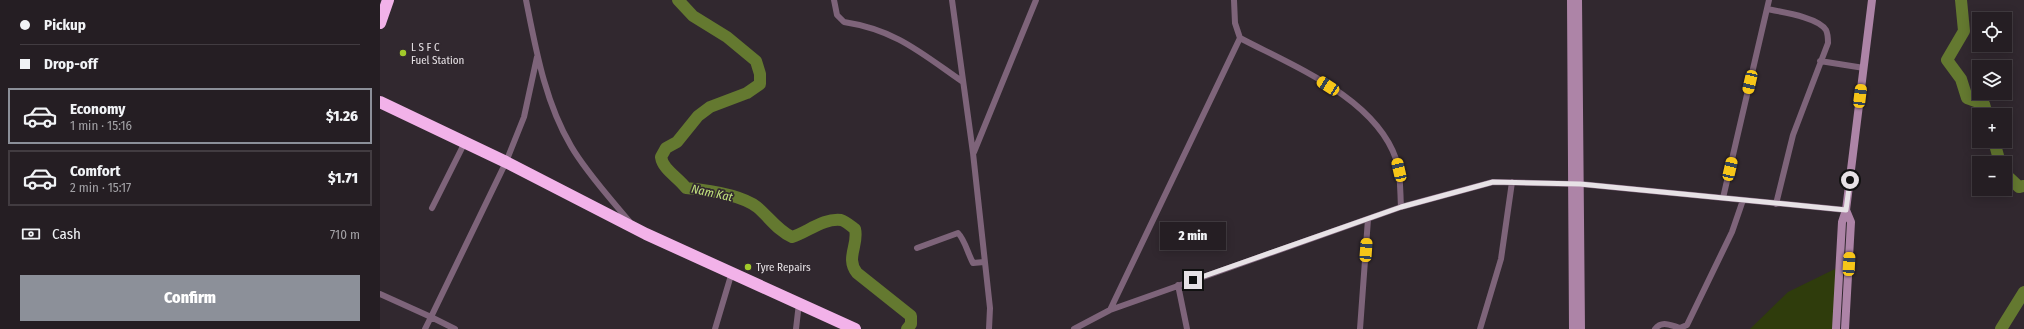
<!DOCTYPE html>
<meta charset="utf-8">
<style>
body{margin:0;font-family:"Fira Sans Condensed",sans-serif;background:#2d272b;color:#f1f3f6;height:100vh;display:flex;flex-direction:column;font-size:15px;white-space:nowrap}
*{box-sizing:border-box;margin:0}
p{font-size:13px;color:#a3a2a6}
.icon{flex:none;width:22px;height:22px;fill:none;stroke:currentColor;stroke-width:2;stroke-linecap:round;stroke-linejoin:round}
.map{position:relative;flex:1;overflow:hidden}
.side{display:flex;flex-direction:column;background:#251e23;width:380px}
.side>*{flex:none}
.top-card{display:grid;align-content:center;height:88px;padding:0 20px;background:#251e23}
.tools{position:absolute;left:1592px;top:12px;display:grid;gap:8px}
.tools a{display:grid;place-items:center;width:40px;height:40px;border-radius:0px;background:#251e23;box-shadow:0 2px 10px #0003,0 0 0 1px #423c41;font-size:20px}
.end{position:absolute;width:18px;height:18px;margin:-9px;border:5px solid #e7e2e6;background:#111;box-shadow:0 0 0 2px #111}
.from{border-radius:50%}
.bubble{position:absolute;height:28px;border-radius:0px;background:#251e23;box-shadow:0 2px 10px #0003,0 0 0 1px #423c41;font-size:13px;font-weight:800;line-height:28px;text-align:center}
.car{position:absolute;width:12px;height:24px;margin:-12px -6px;border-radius:5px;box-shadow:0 0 3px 1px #0007;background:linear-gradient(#f5c518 24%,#345 0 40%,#f5c518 0 76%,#345 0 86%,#f5c518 0)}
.top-card b{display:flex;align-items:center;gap:14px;height:38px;font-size:15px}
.top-card b+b{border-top:1px solid #423c41}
.top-card i{width:10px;height:10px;background:#f1f3f6}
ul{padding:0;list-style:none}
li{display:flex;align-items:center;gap:12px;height:56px;margin:0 8px 6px;padding:0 12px;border:2px solid #423c41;border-radius:0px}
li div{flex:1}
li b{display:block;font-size:15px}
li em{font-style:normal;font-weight:800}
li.active{border-color:#8c9099}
li>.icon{width:36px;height:36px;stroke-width:1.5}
.pay{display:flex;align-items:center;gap:10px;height:44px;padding:0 20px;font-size:15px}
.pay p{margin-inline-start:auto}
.button{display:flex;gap:8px;margin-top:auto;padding:8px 20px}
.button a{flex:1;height:46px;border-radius:0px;background:#8c9099;color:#fff;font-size:16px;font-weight:800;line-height:46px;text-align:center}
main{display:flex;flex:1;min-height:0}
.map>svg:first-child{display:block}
.green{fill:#2f3c0c}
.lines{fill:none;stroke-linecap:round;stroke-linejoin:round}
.river{stroke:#647930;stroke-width:12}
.street{stroke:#7e647a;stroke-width:6}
.secondary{stroke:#ad84a7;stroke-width:8}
.highway{stroke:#f2b2e9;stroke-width:12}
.route{stroke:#e7e2e6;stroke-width:5}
.poi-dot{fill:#a1c92a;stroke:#31282f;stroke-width:1.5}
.labels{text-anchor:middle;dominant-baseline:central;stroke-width:3.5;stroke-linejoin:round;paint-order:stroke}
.poi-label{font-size:11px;fill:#e7e2e6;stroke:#31282f;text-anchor:start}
.water-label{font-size:12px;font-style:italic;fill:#c2e27e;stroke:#31282f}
</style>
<main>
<section class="side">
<div class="top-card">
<b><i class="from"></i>Pickup</b>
<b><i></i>Drop-off</b>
</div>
<ul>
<li class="active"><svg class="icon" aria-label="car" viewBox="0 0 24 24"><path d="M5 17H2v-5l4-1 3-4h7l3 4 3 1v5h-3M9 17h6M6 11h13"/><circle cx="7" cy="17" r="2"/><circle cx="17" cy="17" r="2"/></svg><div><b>Economy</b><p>1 min · 15:16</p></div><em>$1.26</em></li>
<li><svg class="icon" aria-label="car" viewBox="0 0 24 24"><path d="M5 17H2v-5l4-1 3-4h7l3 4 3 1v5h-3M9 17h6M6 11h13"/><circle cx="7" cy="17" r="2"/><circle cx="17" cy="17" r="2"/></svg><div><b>Comfort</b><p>2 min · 15:17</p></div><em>$1.71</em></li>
</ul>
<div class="pay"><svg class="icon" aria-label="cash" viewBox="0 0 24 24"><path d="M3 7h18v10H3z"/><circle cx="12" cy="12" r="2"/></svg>Cash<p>710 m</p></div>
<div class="button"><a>Confirm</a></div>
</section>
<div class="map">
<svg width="1644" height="329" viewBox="0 0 1644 329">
<rect width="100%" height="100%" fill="#31282f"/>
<!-- green -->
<path class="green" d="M1459,267L1456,329H1370L1408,292Z"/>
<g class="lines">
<!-- river -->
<path class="river" d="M298,0L313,16L347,37L376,61L380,74V84L367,93L330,107L318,116L297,142L286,148L281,157C283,170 298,177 306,188C327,190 360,194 377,207C389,217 398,231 412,237C428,232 443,218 461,220C465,221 471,226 475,229C479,245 465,258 477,273L531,316V324L527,329
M1581,0L1584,31L1567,60L1581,79L1587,98L1604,104L1607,115
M1614,141L1620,163
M1625,174L1639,187L1644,186
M1621,329L1644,292"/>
<!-- street -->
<path class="street" d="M146,0C156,50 165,102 191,146C206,172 230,198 249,221
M454,0L457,15L464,22C516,30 541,53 583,82
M572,0L593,153L610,308L609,329
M854,0L855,23L860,38C913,66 995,98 1016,159C1021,174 1020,191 1021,207
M1387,9C1401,12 1438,17 1446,30C1448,34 1448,39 1448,43L1413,135L1396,204
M1440,61L1484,68
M594,152L656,0
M1200,184L1466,210
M1343,198L1389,0
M52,208L85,142
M537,248L578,233C585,240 588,254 593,263L604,262
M798,285L807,329
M0,294L51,317L45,329
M730,310L860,38
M75,329L51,317L126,162L144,117L157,57
M335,329L352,272
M416,329L419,303
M694,329L730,310L1021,207L1113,182L1193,184
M980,329L988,219
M1100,329L1121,259L1132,182
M1275,329C1282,320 1290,325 1300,328L1307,325L1352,232L1363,200"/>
<!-- secondary -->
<path class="secondary" d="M1191,0L1193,329
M1198,0L1201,329
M1456,329L1462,222L1466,210L1492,0
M1465,329L1471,222L1466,210"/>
<!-- highway -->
<path class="highway" d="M0,23L8,0
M0,102L126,162L266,234L475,329"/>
</g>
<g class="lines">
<!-- route -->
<path class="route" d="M813,280L1021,207L1113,182L1200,184L1466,210L1470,180"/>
</g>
<!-- markers -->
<g class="poi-dot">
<circle cx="23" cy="53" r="4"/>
<circle cx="368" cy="267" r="4"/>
</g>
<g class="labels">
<!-- poi labels -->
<g class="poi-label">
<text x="31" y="47">L S F C<tspan x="31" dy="13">Fuel Station</tspan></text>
<text x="376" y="267">Tyre Repairs</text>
</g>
<!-- water labels -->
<g class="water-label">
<text transform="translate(332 193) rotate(12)">Nam Kat</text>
</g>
</g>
</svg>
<div class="tools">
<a><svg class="icon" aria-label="locate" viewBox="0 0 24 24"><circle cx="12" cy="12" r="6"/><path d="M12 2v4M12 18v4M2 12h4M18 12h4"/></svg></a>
<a><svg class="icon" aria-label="layers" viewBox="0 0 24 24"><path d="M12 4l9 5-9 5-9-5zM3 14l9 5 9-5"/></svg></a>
<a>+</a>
<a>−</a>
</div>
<i class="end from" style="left:1470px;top:180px"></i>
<i class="end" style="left:813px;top:280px"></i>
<div class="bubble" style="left:780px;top:222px;width:66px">2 min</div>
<i class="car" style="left:1370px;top:82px;rotate:193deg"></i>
<i class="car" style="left:948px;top:86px;rotate:303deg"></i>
<i class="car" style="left:1480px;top:96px;rotate:7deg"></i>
<i class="car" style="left:1350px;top:169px;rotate:13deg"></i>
<i class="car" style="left:1019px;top:170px;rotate:347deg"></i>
<i class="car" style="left:986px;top:250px;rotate:4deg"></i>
<i class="car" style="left:1469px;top:264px;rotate:3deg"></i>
</div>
</main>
